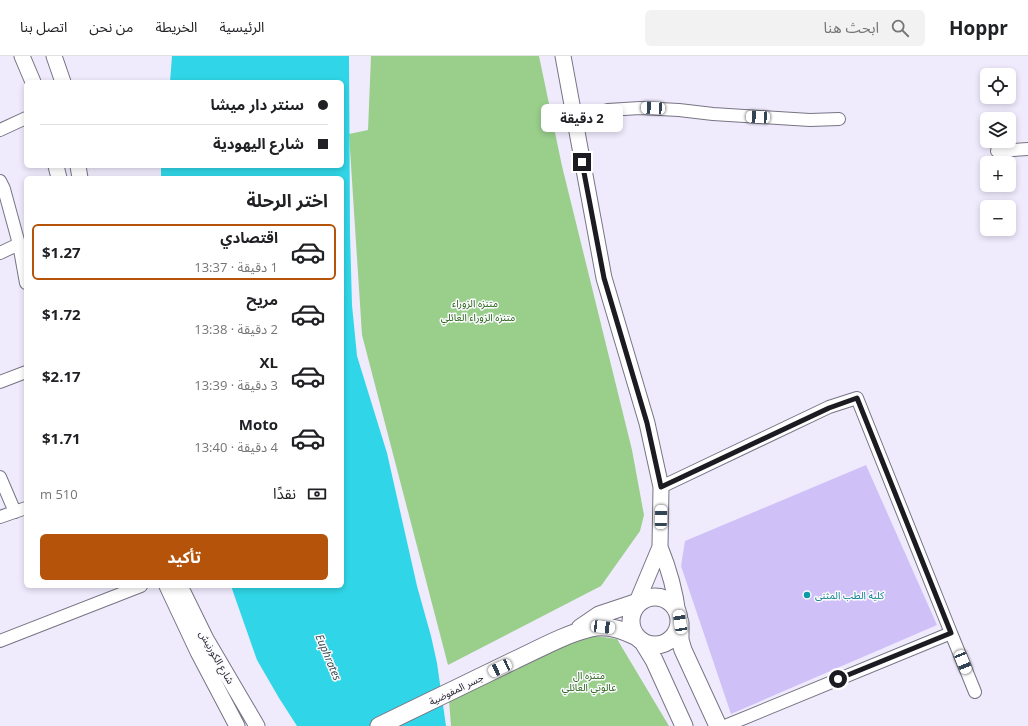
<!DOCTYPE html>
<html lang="ar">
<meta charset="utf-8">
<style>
body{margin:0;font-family:"Open Sans","Noto Sans Arabic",sans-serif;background:#f2f2f2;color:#202124;direction:rtl;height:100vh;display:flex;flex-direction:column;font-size:15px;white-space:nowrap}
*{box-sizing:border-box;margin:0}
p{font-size:13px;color:#757577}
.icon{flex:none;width:22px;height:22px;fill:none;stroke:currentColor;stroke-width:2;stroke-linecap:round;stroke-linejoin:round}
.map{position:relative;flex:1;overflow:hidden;direction:ltr}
.side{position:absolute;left:24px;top:120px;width:320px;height:412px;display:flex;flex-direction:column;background:#fff;border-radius:6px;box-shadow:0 2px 6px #0003;direction:rtl}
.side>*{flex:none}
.top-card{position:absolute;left:24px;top:24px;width:320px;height:88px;border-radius:6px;box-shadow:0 2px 6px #0003;direction:rtl;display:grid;align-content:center;height:88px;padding:0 16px;background:#fff}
.tools{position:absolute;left:980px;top:12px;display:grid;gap:8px}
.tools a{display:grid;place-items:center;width:36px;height:36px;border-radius:6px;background:#fff;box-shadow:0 2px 6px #0003;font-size:20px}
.end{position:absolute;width:18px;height:18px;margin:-9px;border:5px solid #1c1b21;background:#fff;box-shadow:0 0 0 2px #fff}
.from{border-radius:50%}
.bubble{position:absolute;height:28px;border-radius:6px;background:#fff;box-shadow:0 2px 6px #0003;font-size:13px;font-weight:700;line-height:28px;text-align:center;direction:rtl}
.car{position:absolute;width:12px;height:24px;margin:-12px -6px;border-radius:5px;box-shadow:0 0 3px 1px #0007;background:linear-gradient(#fff 24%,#345 0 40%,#fff 0 76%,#345 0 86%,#fff 0)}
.top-card b{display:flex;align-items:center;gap:14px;height:38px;font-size:15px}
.top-card b+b{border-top:1px solid #e0e0e0}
.top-card i{width:10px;height:10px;background:#202124}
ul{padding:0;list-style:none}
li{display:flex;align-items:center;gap:12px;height:56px;margin:0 8px 6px;padding:0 8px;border:2px solid transparent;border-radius:6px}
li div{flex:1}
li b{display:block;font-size:15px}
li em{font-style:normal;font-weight:700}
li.on{border-color:#b45309}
li>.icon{width:36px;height:36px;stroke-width:1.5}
h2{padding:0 16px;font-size:18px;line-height:48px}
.pay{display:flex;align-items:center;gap:10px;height:44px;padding:0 16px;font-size:15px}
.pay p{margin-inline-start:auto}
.cta{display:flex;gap:8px;margin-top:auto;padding:8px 16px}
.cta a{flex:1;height:46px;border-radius:6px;background:#b45309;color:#fff;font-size:16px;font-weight:700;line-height:46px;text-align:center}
header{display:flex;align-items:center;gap:24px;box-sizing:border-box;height:56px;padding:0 20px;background:#fff;border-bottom:1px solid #e0e0e0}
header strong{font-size:19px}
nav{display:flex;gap:22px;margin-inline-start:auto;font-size:14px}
.search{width:280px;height:36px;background:#f2f2f2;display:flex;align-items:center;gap:10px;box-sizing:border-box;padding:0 14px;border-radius:6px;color:#757577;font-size:15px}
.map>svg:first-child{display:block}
.green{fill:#99ce8b}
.water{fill:#30d6e7}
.building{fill:#cfc1f8}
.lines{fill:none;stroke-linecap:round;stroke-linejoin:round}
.minor-casing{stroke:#787484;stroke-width:14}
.tertiary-casing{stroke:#787484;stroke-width:17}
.secondary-casing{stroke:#787484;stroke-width:19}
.minor{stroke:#fff;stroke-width:12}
.tertiary{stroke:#fff;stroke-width:15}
.secondary{stroke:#fff;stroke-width:17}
.route{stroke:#1c1b21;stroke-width:5}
.culture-dot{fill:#0f9aa8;stroke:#fbfafe;stroke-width:1.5}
.labels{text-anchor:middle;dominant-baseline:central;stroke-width:3;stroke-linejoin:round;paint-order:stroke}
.park-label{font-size:10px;fill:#256212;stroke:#fbfafe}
.culture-label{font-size:10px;fill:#0d838f;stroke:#fbfafe;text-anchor:start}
.street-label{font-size:10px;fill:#1c1b21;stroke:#fbfafe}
.water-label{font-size:11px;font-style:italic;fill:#263f42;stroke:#fbfafe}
</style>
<header>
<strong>Hoppr</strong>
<div class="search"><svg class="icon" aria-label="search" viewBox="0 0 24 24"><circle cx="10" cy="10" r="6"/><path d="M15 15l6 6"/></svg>ابحث هنا</div>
<nav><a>الرئيسية</a><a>الخريطة</a><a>من نحن</a><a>اتصل بنا</a></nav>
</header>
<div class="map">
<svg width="1028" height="670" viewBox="0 0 1028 670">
<rect width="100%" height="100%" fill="#efebfd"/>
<!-- green -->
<path class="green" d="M371,0H539L562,110L632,394L644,459L640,475L601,530L448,609L362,279L349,78L368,74Z
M582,578L617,583L669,670H451L449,644Z"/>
<!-- water -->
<path class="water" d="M172,0H349L350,177L352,249L357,300L387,397L417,530L431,580L437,607L446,670H297L279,642L257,604L231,530H342V122H161V110H342V26H170Z"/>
<!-- building -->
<path class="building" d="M866,409L937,569L731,658L681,510L685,485Z"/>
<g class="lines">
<!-- minor casing -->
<g class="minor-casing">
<path id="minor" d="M574,62L608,54L640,52L679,54L713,58L810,64L839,63
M0,74L26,62
M997,95L1028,93
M0,125L4,133L19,188L26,227
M0,197L19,188
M0,326L26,316
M0,421L15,456
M661,431L829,351L857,342L951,577L725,670
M0,461L26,452
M951,577L975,636
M0,585L141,530"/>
</g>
<!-- tertiary casing -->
<g class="tertiary-casing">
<path id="tertiary" d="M22,0L33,26
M54,0L63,26
M563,0L604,222L647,367L661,431L660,491L634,553
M56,110L59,122
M78,110L80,122
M660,491C669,513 675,534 678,558
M167,530L198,596L237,670
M180,530L206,583L257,670"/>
</g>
<!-- secondary casing -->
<g class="secondary-casing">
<path id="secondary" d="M631 565a24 24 0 1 1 48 0a24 24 0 1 1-48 0Z
M680,566V584L683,594L718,670
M580,572L599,559L644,544
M643,586L654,604L684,670
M379,670C424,648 468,627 513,605C537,594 565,578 591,572C607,568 623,574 637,581"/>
</g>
<!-- minor -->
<use href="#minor" class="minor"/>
<!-- tertiary -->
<use href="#tertiary" class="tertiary"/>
<!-- secondary -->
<use href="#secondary" class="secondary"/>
</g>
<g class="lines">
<!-- route -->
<path class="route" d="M582,106L604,222L647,367L661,431L829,352L857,342L951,577L838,623"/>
</g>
<!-- markers -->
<circle class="culture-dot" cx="807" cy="539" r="4"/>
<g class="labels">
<!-- park labels -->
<g class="park-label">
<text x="475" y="247">متنزه الزوراء</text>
<text x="478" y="261">متنزه الزوراء العائلي</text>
<text x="589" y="619">متنزه ال<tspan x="589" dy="12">عالوتي العائلي</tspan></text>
</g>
<!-- culture labels -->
<g class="culture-label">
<text x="815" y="539">كلية الطب المثنى</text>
</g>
<!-- street labels -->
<g class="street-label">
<text transform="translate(217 601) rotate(60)">شارع الكورنيش</text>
<text transform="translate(456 633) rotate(-26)">جسر المفوضية</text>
</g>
<!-- water labels -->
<g class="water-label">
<text transform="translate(329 601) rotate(67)">Euphrates</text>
</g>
</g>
</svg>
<div class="tools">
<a><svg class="icon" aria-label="locate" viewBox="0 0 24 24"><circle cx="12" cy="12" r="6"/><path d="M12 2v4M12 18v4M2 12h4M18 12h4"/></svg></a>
<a><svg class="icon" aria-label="layers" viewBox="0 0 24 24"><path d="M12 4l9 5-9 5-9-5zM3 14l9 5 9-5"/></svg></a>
<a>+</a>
<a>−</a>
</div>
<i class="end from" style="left:838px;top:623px"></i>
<i class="end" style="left:582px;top:106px"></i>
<div class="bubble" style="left:541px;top:48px;width:82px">2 دقيقة</div>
<i class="car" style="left:653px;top:52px;rotate:273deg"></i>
<i class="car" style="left:758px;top:61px;rotate:273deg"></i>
<i class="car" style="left:661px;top:461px;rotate:1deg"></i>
<i class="car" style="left:680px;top:566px;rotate:351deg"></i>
<i class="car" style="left:603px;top:571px;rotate:97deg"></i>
<i class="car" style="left:963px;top:606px;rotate:158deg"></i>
<i class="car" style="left:500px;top:612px;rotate:245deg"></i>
<div class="top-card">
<b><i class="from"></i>سنتر دار ميشا</b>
<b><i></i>شارع اليهودية</b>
</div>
<section class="side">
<h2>اختر الرحلة</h2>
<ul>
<li class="on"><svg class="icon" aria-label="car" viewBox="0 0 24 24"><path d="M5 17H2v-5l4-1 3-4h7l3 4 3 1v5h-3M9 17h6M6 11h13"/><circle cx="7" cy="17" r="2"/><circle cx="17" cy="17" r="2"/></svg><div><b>اقتصادي</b><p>1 دقيقة · 13:37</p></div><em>$1.27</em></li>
<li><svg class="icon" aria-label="car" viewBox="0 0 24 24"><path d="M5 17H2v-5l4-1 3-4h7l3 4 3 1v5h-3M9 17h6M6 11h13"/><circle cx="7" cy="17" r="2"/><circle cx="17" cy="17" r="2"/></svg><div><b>مريح</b><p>2 دقيقة · 13:38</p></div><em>$1.72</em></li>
<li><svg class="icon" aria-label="car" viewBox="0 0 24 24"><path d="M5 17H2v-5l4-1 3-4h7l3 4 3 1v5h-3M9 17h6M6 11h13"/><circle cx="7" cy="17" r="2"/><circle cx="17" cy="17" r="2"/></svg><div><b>XL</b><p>3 دقيقة · 13:39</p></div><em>$2.17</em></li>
<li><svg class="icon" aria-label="car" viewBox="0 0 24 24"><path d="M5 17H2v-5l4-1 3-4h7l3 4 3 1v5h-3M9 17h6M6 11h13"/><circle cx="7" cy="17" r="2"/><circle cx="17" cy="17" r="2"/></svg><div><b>Moto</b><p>4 دقيقة · 13:40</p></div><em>$1.71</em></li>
</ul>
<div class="pay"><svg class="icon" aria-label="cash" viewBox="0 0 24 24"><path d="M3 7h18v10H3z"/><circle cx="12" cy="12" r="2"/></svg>نقدًا<p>510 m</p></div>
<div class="cta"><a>تأكيد</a></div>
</section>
</div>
